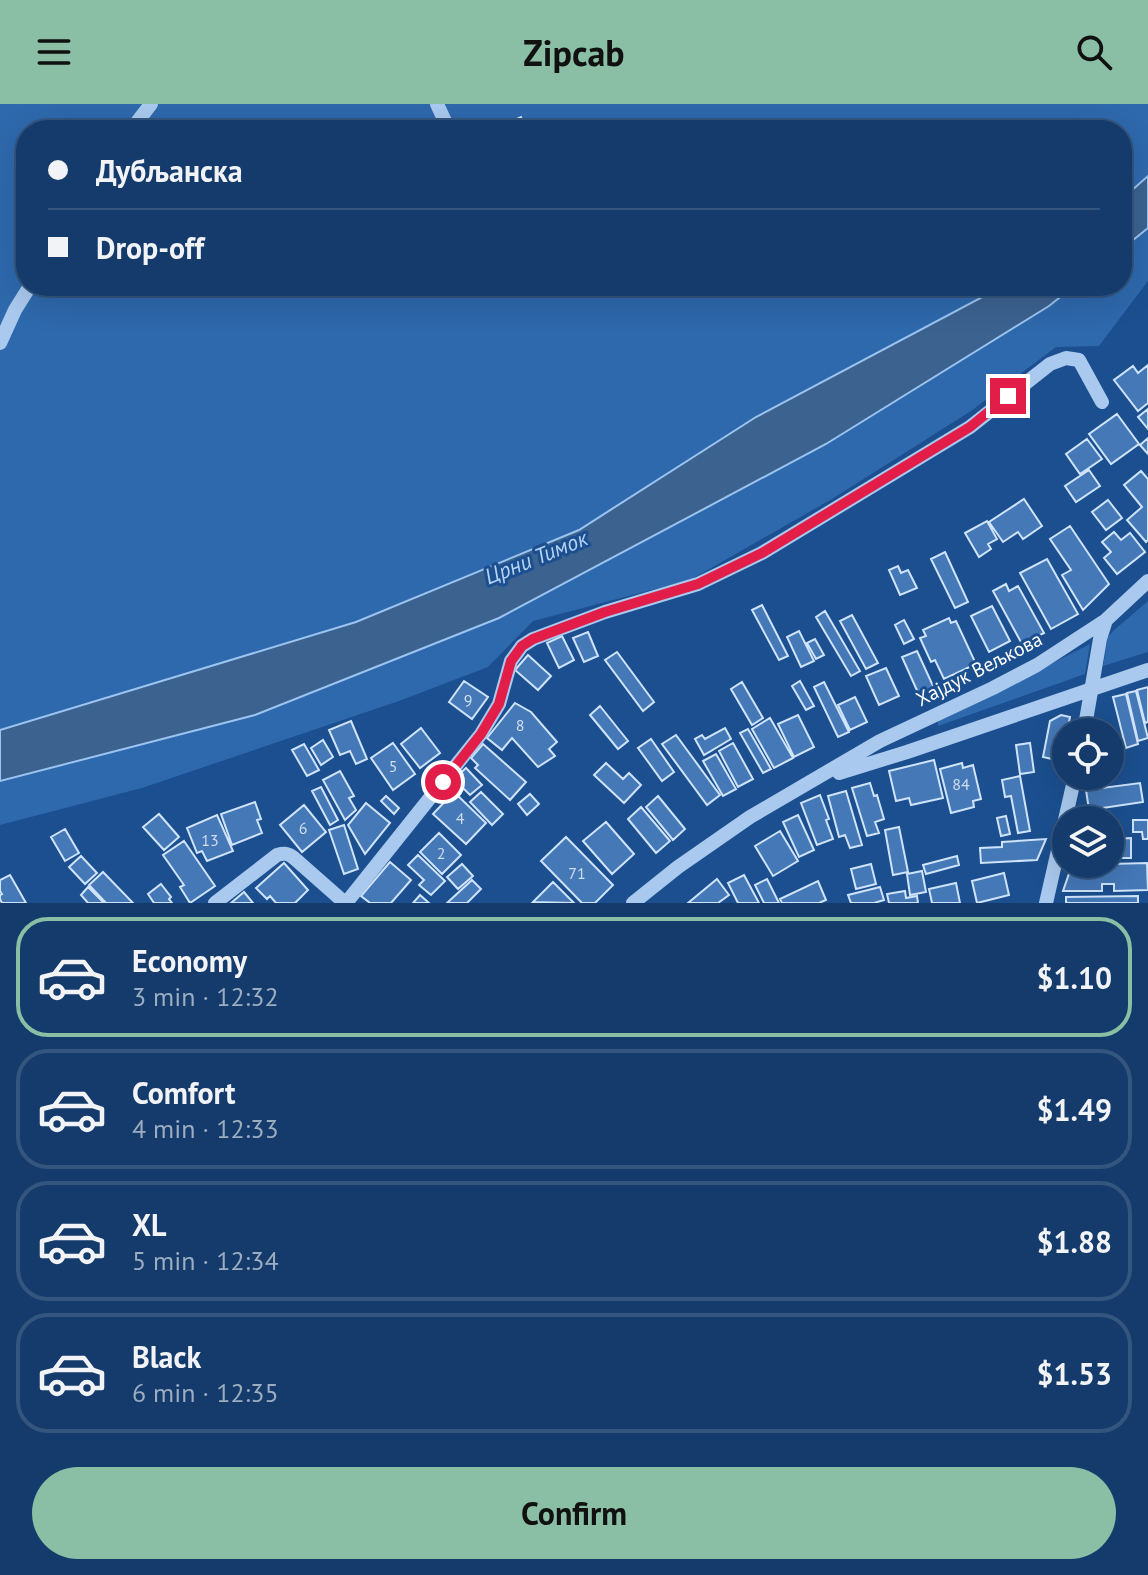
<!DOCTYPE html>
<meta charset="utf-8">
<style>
body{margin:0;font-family:"PT Sans",sans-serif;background:#214673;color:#f1f3f6;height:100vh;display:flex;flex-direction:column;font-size:30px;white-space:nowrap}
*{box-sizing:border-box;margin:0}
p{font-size:26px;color:#9dadc1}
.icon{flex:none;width:44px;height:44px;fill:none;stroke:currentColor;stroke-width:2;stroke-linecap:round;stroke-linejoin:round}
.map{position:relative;height:799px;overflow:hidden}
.side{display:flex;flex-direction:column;background:#143b6b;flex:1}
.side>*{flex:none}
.top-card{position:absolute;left:16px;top:16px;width:1116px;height:176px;border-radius:32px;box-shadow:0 8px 32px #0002,0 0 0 2px #33557e;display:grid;align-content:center;height:176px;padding:0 32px;background:#143b6b}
.fabs{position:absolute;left:1052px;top:614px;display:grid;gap:16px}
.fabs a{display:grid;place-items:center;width:72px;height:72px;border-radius:50%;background:#143b6b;box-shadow:0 8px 32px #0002,0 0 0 2px #33557e;font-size:40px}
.end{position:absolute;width:36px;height:36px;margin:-18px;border:10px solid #e11d48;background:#fff;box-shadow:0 0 0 4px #fff}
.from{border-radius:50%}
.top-card b{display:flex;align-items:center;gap:28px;height:76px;font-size:30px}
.top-card b+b{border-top:2px solid #33557e}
.top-card i{width:20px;height:20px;background:#f1f3f6}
ul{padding:14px 0 0;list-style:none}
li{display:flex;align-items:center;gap:24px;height:120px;margin:0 16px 12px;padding:0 16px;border:4px solid #33557e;border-radius:32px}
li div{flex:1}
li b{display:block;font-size:30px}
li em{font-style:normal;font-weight:700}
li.current{border-color:#8abfa5}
li>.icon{width:72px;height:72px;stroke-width:1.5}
.cta{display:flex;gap:16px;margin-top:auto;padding:16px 32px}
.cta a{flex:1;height:92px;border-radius:48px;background:#8abfa5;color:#111;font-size:32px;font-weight:700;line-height:92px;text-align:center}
header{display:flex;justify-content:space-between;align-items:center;height:104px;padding:0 32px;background:#8abfa5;color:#111;font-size:36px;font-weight:700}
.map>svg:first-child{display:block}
.green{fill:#2e69ad;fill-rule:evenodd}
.water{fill:#3c6290;stroke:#9cc4f0;stroke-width:2}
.building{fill:#4478b7;stroke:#cfe3fa;stroke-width:2}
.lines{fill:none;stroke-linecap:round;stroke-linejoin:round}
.minor{stroke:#a9c9ee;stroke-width:14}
.route{stroke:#e11d48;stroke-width:10}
.labels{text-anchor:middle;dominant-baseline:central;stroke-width:6;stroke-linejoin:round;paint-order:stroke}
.number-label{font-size:16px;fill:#d0dded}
.street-label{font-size:20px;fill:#fff;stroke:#1b4f8f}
.water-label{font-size:22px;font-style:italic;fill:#b5d3f5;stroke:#1b4f8f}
</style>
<header><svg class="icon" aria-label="menu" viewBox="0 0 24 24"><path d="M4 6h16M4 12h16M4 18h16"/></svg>Zipcab<svg class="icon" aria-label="search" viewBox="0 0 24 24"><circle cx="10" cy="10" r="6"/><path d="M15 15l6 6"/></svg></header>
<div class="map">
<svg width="1148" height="799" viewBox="0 0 1148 799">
<rect width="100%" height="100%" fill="#1b4f8f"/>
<!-- green -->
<path class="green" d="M0,0H1148V177L1099,242L1056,243L971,307L832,395L690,476L533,517L488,563L399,597L142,684L0,721ZM26,26H1122V182H26Z
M1148,497V548L1103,562L1108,533L1113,527Z
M1090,540L1085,570L938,622V617Z"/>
<!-- water -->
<path class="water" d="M1148,72V124L1122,145V95Z
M1003,182H1074L1049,202L826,340L499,514L255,611L0,677V626L356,518L579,426L756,313Z"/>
<!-- building -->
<path class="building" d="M521,13L526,26H502L501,22Z
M485,16L490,26H477L475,21Z
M1148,261V299L1138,307L1114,276L1133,262L1138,269Z
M1148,305V325L1138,313Z
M1117,310L1139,340L1111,360L1089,330Z
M1148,334V350L1140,341Z
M1087,335L1102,355L1080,370L1066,350Z
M1089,366L1100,382L1076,398L1065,382Z
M1141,367L1148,375V436L1146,438L1127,416L1142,403L1124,381Z
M1024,395L1042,422L1023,435L1018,428L1003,438L989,418Z
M1108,396L1122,414L1106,426L1092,408Z
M987,417L997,435L988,440L991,445L979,453L965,429Z
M1070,422L1109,480L1083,506L1062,471L1071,466L1050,435Z
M1114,428L1121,436L1130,429L1145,448L1117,470L1104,454L1111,448L1102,438Z
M945,448L968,498L955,504L931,455Z
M1047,455L1078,510L1051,525L1020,469Z
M898,462L901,469L908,466L917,484L900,491L889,466Z
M1006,480L1009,487L1018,482L1044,529L1022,540L993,487Z
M762,501L788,552L779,556L752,506Z
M992,502L1010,537L989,548L971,512Z
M825,507L860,567L851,572L816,513Z
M852,511L878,559L866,565L840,517Z
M949,514L951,519L956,517L976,560L944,575L935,556L931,558L920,534L926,532L923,526Z
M904,516L914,535L904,540L895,521Z
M799,527L814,557L801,563L787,533Z
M588,528L598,552L584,558L573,534Z
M562,532L574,556L559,564L547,539Z
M815,535L824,551L816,555L807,539Z
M917,547L934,584L919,591L902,553Z
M617,548L654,598L643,607L605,556Z
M528,551L551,572L538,586L515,566Z
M886,564L899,592L879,601L866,572Z
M464,577L488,593L472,615L449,598Z
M800,577L814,602L806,606L792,582Z
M742,578L763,614L752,621L731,585Z
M824,578L849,628L838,633L814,583Z
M1148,583V618L1145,619L1137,586Z
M1136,587L1148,634L1138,637L1127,589Z
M1126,590L1138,640L1126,644L1113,593Z
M855,593L867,618L850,626L838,601Z
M515,599L531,608L557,638L549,645L555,652L538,663L512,634L502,646L487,634Z
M600,602L628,637L618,645L590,611Z
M798,611L814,643L794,653L778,620Z
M1061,611L1070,613L1061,657L1043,653L1050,617Z
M770,614L793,654L774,664L752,625Z
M351,617L367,655L356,660L350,647L340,651L329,626Z
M421,624L440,649L420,664L401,640Z
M725,624L731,635L704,651L695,635L702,631L705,635Z
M748,625L771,665L763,669L740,629Z
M676,631L720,691L707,701L662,640Z
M651,635L674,668L662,677L638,644Z
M1110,635H1116V667H1110Z
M323,636L333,653L321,661L311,644Z
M393,639L415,670L393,686L371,654Z
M733,639L753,675L738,683L719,647Z
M1030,639L1034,668L1020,670L1016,641Z
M304,640L319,666L307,672L292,646Z
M483,640L526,678L510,696L475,664L478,661L471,654Z
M716,650L736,685L723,692L703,657Z
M934,656L943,694L911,701L909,694L896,697L889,667Z
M606,659L623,675L629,669L641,681L624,699L594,671Z
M962,659L963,664L973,661L981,695L973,697L974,703L951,709L940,665Z
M466,664L482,681L470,691L454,675Z
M340,667L354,692L349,694L356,706L345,716L323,676Z
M1020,672L1030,727L1018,729L1011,692L1005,693L1002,676Z
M870,679L874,692L877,691L884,715L875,718L879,729L867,732L852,684Z
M1140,679L1143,698L1089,706L1086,686Z
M321,683L338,716L330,721L312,687Z
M846,687L862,741L850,744L845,731L839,733L828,692Z
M454,688L486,719L466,740L433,710Z
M481,688L503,710L492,721L470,698Z
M530,690L539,700L527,711L518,700Z
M820,691L829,715L826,716L833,735L817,741L801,699Z
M386,692L399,704L394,710L381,697Z
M658,692L685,725L673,736L646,703Z
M255,698L261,715L257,716L262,729L232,741L221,710Z
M366,699L390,719L365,750L348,721Z
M304,701L326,728L302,748L280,721Z
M641,703L670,737L656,749L628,715Z
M159,710L179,733L164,746L143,723Z
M217,711L233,747L207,757L202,747L197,749L187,724Z
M798,711L814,746L799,753L783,718Z
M1006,712L1010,730L1001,732L997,714Z
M1133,716H1148V735H1143L1142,728H1133Z
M606,718L634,750L612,770L583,737Z
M344,721L358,765L344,770L329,726Z
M899,723L908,768L893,771L885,726Z
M65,725L79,749L65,757L51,733Z
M780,727L798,757L773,772L755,742Z
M439,729L461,751L442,770L420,748Z
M566,733L613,781L595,799H582L541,757Z
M1131,734V754H1110V735Z
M1046,735L1037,756L981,759L980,744L1002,743V738Z
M184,737L215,782L190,799L180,783L184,781L163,751Z
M418,751L445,777L431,791L419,781L424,776L408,761Z
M81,752L97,769L85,780L69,763Z
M957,752L959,761L926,770L923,761Z
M390,758L411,776L391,799H370L361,792Z
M284,759L308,786L295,799H276L270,792L267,795L256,784Z
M1147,759L1148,786L1114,787V780H1102V787H1063L1072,761Z
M462,760L473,772L458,785L447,773Z
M871,760L876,780L856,785L851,765Z
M922,767L926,788L910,791L907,770Z
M103,768L133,799H106L89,781Z
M1004,769L1009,791L977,799L972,777Z
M10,771L26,799H2L0,795V791L2,790L0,787V776Z
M744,771L759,799H738L728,779Z
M717,775L729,791L718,799H688Z
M767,775L779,799H764L755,781Z
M472,776L481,785L467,799H447Z
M818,777L826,796L819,799H782L780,795Z
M553,778L574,799L533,798Z
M956,779L960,799H932L929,785Z
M161,780L171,793L169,795L172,799H154L148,790Z
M88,783L104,799H88L81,791Z
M880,783L884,796L874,799H851L848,791Z
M905,787L906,794L917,792L918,799H889L887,790Z
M244,788L253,799H231Z
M420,791L429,799H413Z
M1138,792V799H1066V793Z"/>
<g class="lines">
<!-- minor -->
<path class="minor" d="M437,0L449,26
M131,26L151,0
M0,239L15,206L30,182
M1084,628L1100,535L1106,516
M839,669L907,648L1148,566
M215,799L277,751C284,749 288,749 294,754L345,799
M346,799L481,630L499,600L511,557L522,542L533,535L605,508L698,480L762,449L970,323L1050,260L1066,254L1079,256L1102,298
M633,799L678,763L750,713L880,637L993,584L1037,561L1106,516L1148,477
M1046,799L1075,672"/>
</g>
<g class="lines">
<!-- route -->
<path class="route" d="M443,678L481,630L499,600L511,557L522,542L533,535L605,508L698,480L762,449L970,323L1008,292"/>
</g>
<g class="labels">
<!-- number labels -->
<g class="number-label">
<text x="468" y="596">9</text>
<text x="520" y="621">8</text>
<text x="393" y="662">5</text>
<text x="961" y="680">84</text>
<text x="460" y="714">4</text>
<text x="303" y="724">6</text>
<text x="210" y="736">13</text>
<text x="441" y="749">2</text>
<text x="577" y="769">71</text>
</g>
<!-- street labels -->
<g class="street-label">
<text transform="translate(979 565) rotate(-27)">Хајдук Вељкова</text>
</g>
<!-- water labels -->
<g class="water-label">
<text transform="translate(536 453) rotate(-22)">Црни Тимок</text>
</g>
</g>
</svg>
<div class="fabs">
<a><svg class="icon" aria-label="locate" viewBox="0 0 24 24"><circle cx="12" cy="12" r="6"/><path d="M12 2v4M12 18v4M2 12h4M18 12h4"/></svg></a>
<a><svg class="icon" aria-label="layers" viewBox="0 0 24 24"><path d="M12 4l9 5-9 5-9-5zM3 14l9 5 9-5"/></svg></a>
</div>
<i class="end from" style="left:443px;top:678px"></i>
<i class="end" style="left:1008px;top:292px"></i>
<div class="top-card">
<b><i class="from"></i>Дубљанска</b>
<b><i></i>Drop-off</b>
</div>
</div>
<section class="side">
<ul>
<li class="current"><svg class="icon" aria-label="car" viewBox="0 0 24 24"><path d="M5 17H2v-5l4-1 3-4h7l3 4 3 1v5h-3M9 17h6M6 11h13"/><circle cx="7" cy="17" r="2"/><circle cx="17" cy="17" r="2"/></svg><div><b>Economy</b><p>3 min · 12:32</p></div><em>$1.10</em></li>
<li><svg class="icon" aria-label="car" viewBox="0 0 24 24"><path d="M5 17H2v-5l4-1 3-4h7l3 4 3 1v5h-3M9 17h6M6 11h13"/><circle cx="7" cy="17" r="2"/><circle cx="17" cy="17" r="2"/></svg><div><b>Comfort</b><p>4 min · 12:33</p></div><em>$1.49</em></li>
<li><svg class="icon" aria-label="car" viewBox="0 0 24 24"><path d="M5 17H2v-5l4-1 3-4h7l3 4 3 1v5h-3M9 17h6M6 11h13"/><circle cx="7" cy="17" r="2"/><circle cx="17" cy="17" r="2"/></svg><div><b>XL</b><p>5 min · 12:34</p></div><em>$1.88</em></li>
<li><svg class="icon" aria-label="car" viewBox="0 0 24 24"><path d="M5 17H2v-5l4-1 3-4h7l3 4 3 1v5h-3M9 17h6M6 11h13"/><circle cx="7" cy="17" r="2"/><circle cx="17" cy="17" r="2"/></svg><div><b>Black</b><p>6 min · 12:35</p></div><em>$1.53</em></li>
</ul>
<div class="cta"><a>Confirm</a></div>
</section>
